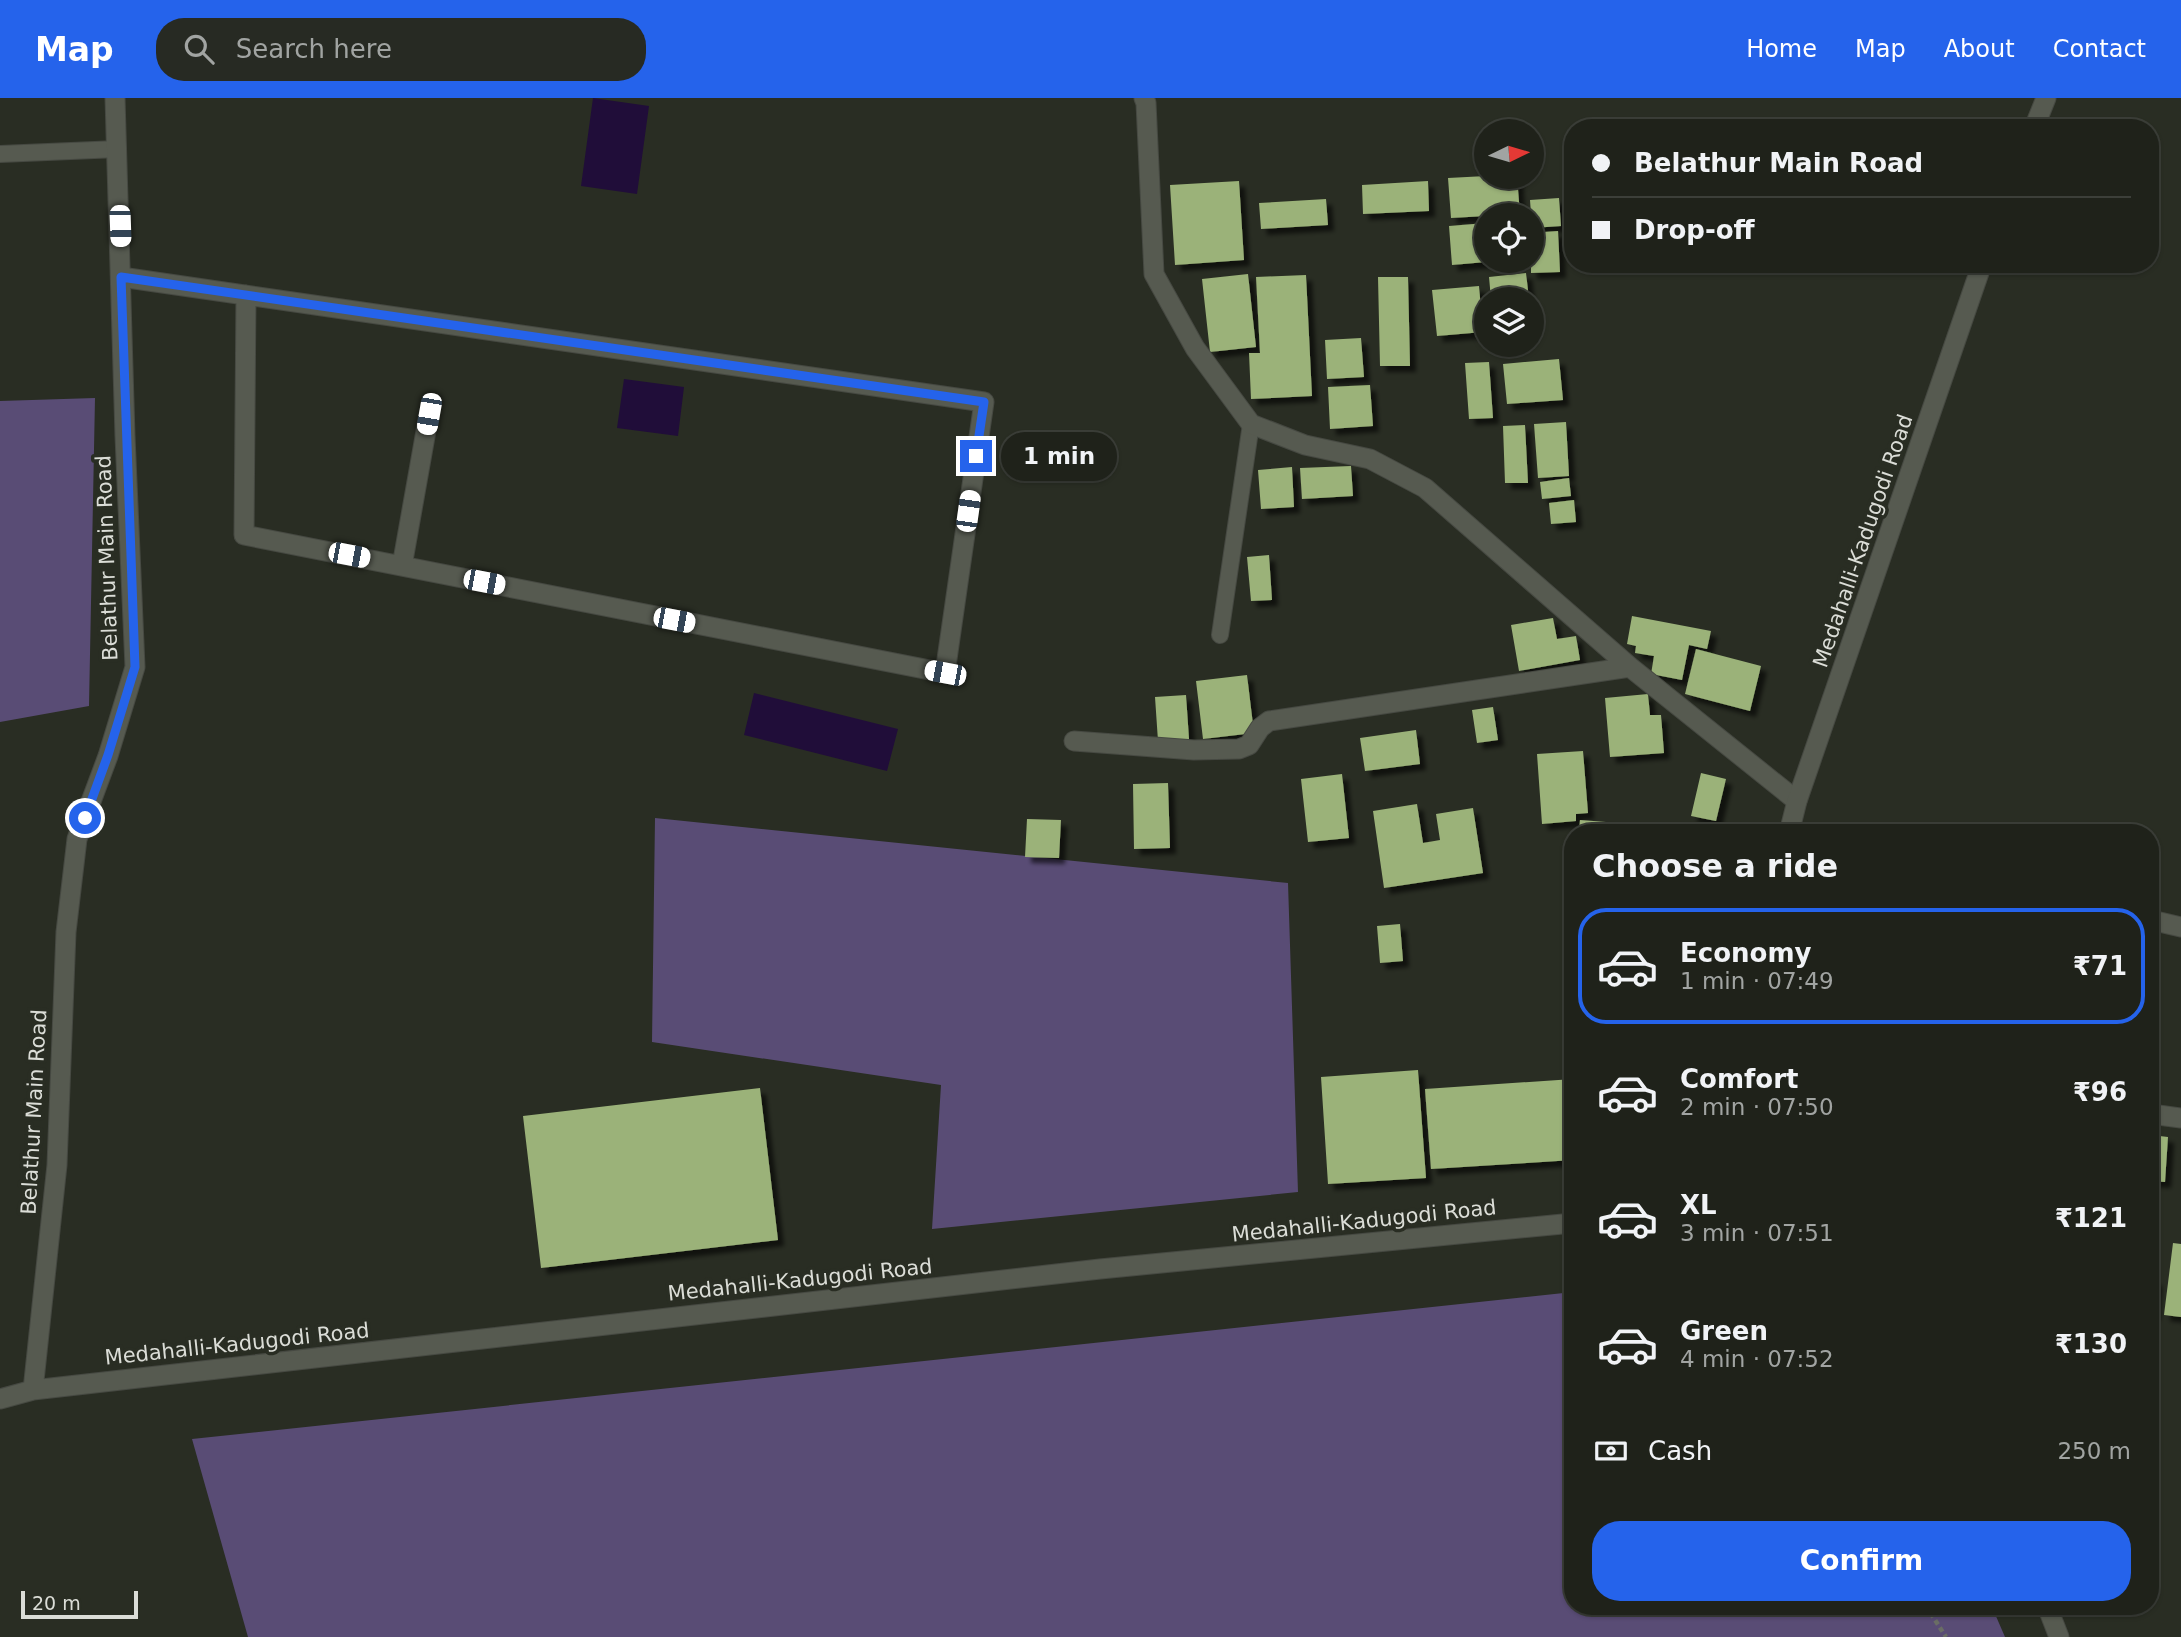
<!DOCTYPE html>
<meta charset="utf-8">
<style>
body{margin:0;font-family:"DejaVu Sans",sans-serif;background:#272a23;color:#f1f3f6;height:100vh;display:flex;flex-direction:column;font-size:26px;white-space:nowrap}
*{box-sizing:border-box;margin:0}
p{font-size:23px;color:#a1a4a2}
.icon{flex:none;width:38px;height:38px;fill:none;stroke:currentColor;stroke-width:2;stroke-linecap:round;stroke-linejoin:round}
.map{position:relative;flex:1;overflow:hidden}
.sheet{position:absolute;left:1564px;top:726px;width:595px;height:791px;display:flex;flex-direction:column;background:#1f221a;border-radius:28px;box-shadow:0 2px 5px #0004,0 0 0 2px #3c3f39}
.sheet>*{flex:none}
.guide{position:absolute;left:1564px;top:21px;width:595px;height:154px;border-radius:28px;box-shadow:0 2px 5px #0004,0 0 0 2px #3c3f39;display:grid;align-content:center;height:154px;padding:0 28px;background:#1f221a}
.needle{width:46px;rotate:85deg}
.fabs{position:absolute;left:1474px;top:21px;display:grid;gap:14px}
.fabs a{display:grid;place-items:center;width:70px;height:70px;border-radius:50%;background:#1f221a;box-shadow:0 2px 5px #0004,0 0 0 2px #3c3f39;font-size:35px}
.scale{position:absolute;left:21px;bottom:18px;width:117px;box-sizing:border-box;padding-left:7px;border:4px solid #dbddd7;border-top:0;font-size:19px;line-height:24px;white-space:nowrap;color:#dbddd7;-webkit-text-stroke:5px #292d23;paint-order:stroke}
.end{position:absolute;width:32px;height:32px;margin:-16px;border:9px solid #2563eb;background:#fff;box-shadow:0 0 0 4px #fff}
.from{border-radius:50%}
.bubble{position:absolute;height:49px;border-radius:24px;background:#1f221a;box-shadow:0 2px 5px #0004,0 0 0 2px #3c3f39;font-size:23px;font-weight:600;line-height:49px;text-align:center}
.car{position:absolute;width:21px;height:42px;margin:-21px -10px;border-radius:9px;box-shadow:0 0 5px 2px #0007;background:linear-gradient(#fff 24%,#345 0 40%,#fff 0 76%,#345 0 86%,#fff 0)}
.guide b{display:flex;align-items:center;gap:24px;height:66px;font-size:26px}
.guide b+b{border-top:2px solid #3c3f39}
.guide i{width:18px;height:18px;background:#f1f3f6}
ul{padding:0;list-style:none}
li{display:flex;align-items:center;gap:21px;height:116px;margin:0 14px 10px;padding:0 14px;border:4px solid transparent;border-radius:28px}
li div{flex:1}
li b{display:block;font-size:26px}
li em{font-style:normal;font-weight:600}
li.current{border-color:#2563eb}
li>.icon{width:63px;height:63px;stroke-width:1.5}
h2{padding:0 28px;font-size:32px;line-height:84px}
.pay{display:flex;align-items:center;gap:18px;height:77px;padding:0 28px;font-size:26px}
.pay p{margin-inline-start:auto}
.cta{display:flex;gap:14px;margin-top:auto;padding:14px 28px}
.cta a{flex:1;height:80px;border-radius:28px;background:#2563eb;color:#fff;font-size:28px;font-weight:600;line-height:80px;text-align:center}
header{display:flex;align-items:center;gap:42px;box-sizing:border-box;height:98px;padding:0 35px;background:#2563eb;color:#fff}
header strong{font-size:33px}
nav{display:flex;gap:38px;margin-inline-start:auto;font-size:24px}
.search{width:490px;height:63px;background:#272a23;display:flex;align-items:center;gap:18px;box-sizing:border-box;padding:0 24px;border-radius:28px;color:#a1a4a2;font-size:26px}
.map>svg:first-child{display:block}
.green{fill:#594c75}
.water{fill:#200d39}
.building{fill:#9bb279;filter:url(#shadow)}
.lines{fill:none;stroke-linecap:round;stroke-linejoin:round}
.service-casing{stroke:#464942;stroke-width:18}
.minor-casing{stroke:#464942;stroke-width:21}
.tertiary-casing{stroke:#464942;stroke-width:21}
.path{stroke:#6a6d65;stroke-width:4.5;stroke-dasharray:5 3.5;stroke-linecap:butt}
.service{stroke:#565a50;stroke-width:16}
.minor{stroke:#565a50;stroke-width:19}
.tertiary{stroke:#565a50;stroke-width:19}
.route{stroke:#2563eb;stroke-width:9}
.labels{text-anchor:middle;dominant-baseline:central;stroke-width:7;stroke-linejoin:round;paint-order:stroke}
.street-label{font-size:21px;fill:#dbddd7;stroke:#292d23}
</style>
<header>
<strong>Map</strong>
<div class="search"><svg class="icon" aria-label="search" viewBox="0 0 24 24"><circle cx="10" cy="10" r="6"/><path d="M15 15l6 6"/></svg>Search here</div>
<nav><a>Home</a><a>Map</a><a>About</a><a>Contact</a></nav>
</header>
<div class="map">
<svg width="2181" height="1539" viewBox="0 0 2181 1539">
<defs>
<filter id="shadow"><feDropShadow dx="6" dy="6" stdDeviation="2" flood-color="#0009"/></filter>
</defs>
<rect width="100%" height="100%" fill="#292d23"/>
<!-- green -->
<path class="green" d="M95,300L89,608L0,624V303Z
M655,720L1288,785L1298,1094L932,1131L941,987L652,944Z
M1573,1194V1508L1992,1509L2005,1539H248L192,1341Z"/>
<!-- water -->
<path class="water" d="M593,0L649,8L637,96L581,88Z
M624,281L684,289L678,338L617,330Z
M754,595L898,631L887,673L744,637Z"/>
<!-- building -->
<path class="building" d="M1486,78L1517,79L1520,116L1451,120L1448,80Z
M1239,83L1244,162L1175,167L1170,87Z
M1428,83L1429,113L1363,116L1362,87Z
M1559,100L1561,128L1532,130L1530,102Z
M1326,101L1328,127L1261,131L1259,105Z
M1486,125V164L1452,167L1449,128Z
M1558,133L1560,174L1531,175V135Z
M1526,175L1529,201H1491L1489,179Z
M1248,176L1256,249L1210,254L1202,181Z
M1306,177L1312,298L1251,301L1249,255H1260L1256,179Z
M1378,179H1408L1410,268H1380Z
M1479,188L1483,234L1437,238L1432,192Z
M1361,240L1364,279L1327,281L1325,242Z
M1559,261L1563,302L1507,306L1503,266Z
M1489,264L1493,320L1469,321L1465,265Z
M1370,287L1373,328L1330,331L1328,289Z
M1566,324L1569,378L1538,380L1534,326Z
M1525,327L1528,385H1505L1503,328Z
M1351,368L1353,398L1302,401L1300,370Z
M1292,369L1294,409L1261,411L1258,372Z
M1569,380L1571,398L1542,401L1540,384Z
M1574,402L1576,424L1551,426L1549,405Z
M1269,457L1272,502L1251,503L1247,459Z
M1632,518L1711,533L1707,551L1689,547L1682,582L1651,576L1654,558L1635,555L1636,548L1627,546Z
M1553,520L1557,541L1576,538L1580,562L1519,573L1511,527Z
M1696,551L1761,568L1750,613L1685,596Z
M1247,577L1254,635L1203,641L1196,583Z
M1648,596L1650,617H1661L1664,655L1610,659L1605,600Z
M1186,597L1189,641L1158,643L1155,599Z
M1493,609L1498,642L1477,645L1472,612Z
M1416,632L1420,666L1365,673L1360,640Z
M1583,653L1588,715L1576,716V723L1542,726L1537,656Z
M1701,675L1726,681L1716,723L1691,718Z
M1342,676L1349,740L1308,744L1301,681Z
M1168,685L1170,750L1134,751L1133,686Z
M1417,706L1423,745L1440,742L1436,716L1473,710L1483,775L1384,790L1373,713Z
M1027,721L1061,722L1059,760L1025,759Z
M1580,722L1658,728L1657,735H1579Z
M1671,730L1697,733V735H1671Z
M1400,826L1403,863L1380,865L1377,828Z
M1418,972L1426,1080L1328,1086L1321,979Z
M1573,981V1062L1431,1071L1425,991Z
M760,990L778,1142L541,1170L523,1018Z
M2151,1037L2168,1039L2165,1084L2151,1083Z
M2173,1145L2181,1146V1219L2164,1217Z
M2151,1182H2156L2154,1217L2151,1216Z"/>
<g class="lines">
<!-- service casing -->
<g class="service-casing">
<path id="service" d="M0,56L118,51
M1220,537L1251,326"/>
</g>
<!-- minor casing -->
<g class="minor-casing">
<path id="minor" d="M1144,0L1146,5L1154,176L1195,250L1251,326L1305,347L1370,361L1425,390L1630,569L1797,703
M121,179L984,304L945,575L244,437L246,197
M402,468L429,316
M1074,643L1194,652L1239,651L1249,647L1260,630L1269,623L1630,569
M2151,822L2181,829
M2151,1016L2181,1020
M2047,1508L2059,1539"/>
</g>
<!-- tertiary casing -->
<g class="tertiary-casing">
<path id="tertiary" d="M2034,30L2046,0
M1789,735L1797,703L1982,166
M33,1292L57,1067L66,834L77,741L108,658L135,569L125,338L115,0
M0,1301L33,1292L1100,1171L1573,1125"/>
</g>
<!-- path -->
<path class="path" d="M1926,1508L1946,1539"/>
<!-- service -->
<use href="#service" class="service"/>
<!-- minor -->
<use href="#minor" class="minor"/>
<!-- tertiary -->
<use href="#tertiary" class="tertiary"/>
</g>
<g class="lines">
<!-- route -->
<path class="route" d="M85,720L108,657L135,569L121,179L984,304L976,358"/>
</g>
<g class="labels">
<!-- street labels -->
<g class="street-label">
<text transform="translate(1863 443) rotate(-71)">Medahalli-Kadugodi Road</text>
<text transform="translate(107 460) rotate(-92)">Belathur Main Road</text>
<text transform="translate(34 1014) rotate(-87)">Belathur Main Road</text>
<text transform="translate(1364 1123) rotate(-6)">Medahalli-Kadugodi Road</text>
<text transform="translate(800 1182) rotate(-6)">Medahalli-Kadugodi Road</text>
<text transform="translate(237 1246) rotate(-6)">Medahalli-Kadugodi Road</text>
</g>
</g>
</svg>
<div class="fabs">
<a><svg class="needle" viewBox="-14 -14 28 28"><path d="M0-13l5 13h-10z" fill="#e53935"/><path d="M0 13l5-13h-10z" fill="#a1a4a2"/></svg></a>
<a><svg class="icon" aria-label="locate" viewBox="0 0 24 24"><circle cx="12" cy="12" r="6"/><path d="M12 2v4M12 18v4M2 12h4M18 12h4"/></svg></a>
<a><svg class="icon" aria-label="layers" viewBox="0 0 24 24"><path d="M12 4l9 5-9 5-9-5zM3 14l9 5 9-5"/></svg></a>
</div>
<div class="scale">20 m</div>
<i class="end from" style="left:85px;top:720px"></i>
<i class="end" style="left:976px;top:358px"></i>
<div class="bubble" style="left:1001px;top:334px;width:116px">1 min</div>
<i class="car" style="left:120px;top:128px;rotate:178deg"></i>
<i class="car" style="left:429px;top:316px;rotate:190deg"></i>
<i class="car" style="left:968px;top:413px;rotate:8deg"></i>
<i class="car" style="left:349px;top:457px;rotate:101deg"></i>
<i class="car" style="left:484px;top:484px;rotate:101deg"></i>
<i class="car" style="left:674px;top:522px;rotate:101deg"></i>
<i class="car" style="left:945px;top:575px;rotate:281deg"></i>
<div class="guide">
<b><i class="from"></i>Belathur Main Road</b>
<b><i></i>Drop-off</b>
</div>
<section class="sheet">
<h2>Choose a ride</h2>
<ul>
<li class="current"><svg class="icon" aria-label="car" viewBox="0 0 24 24"><path d="M5 17H2v-5l4-1 3-4h7l3 4 3 1v5h-3M9 17h6M6 11h13"/><circle cx="7" cy="17" r="2"/><circle cx="17" cy="17" r="2"/></svg><div><b>Economy</b><p>1 min · 07:49</p></div><em>₹71</em></li>
<li><svg class="icon" aria-label="car" viewBox="0 0 24 24"><path d="M5 17H2v-5l4-1 3-4h7l3 4 3 1v5h-3M9 17h6M6 11h13"/><circle cx="7" cy="17" r="2"/><circle cx="17" cy="17" r="2"/></svg><div><b>Comfort</b><p>2 min · 07:50</p></div><em>₹96</em></li>
<li><svg class="icon" aria-label="car" viewBox="0 0 24 24"><path d="M5 17H2v-5l4-1 3-4h7l3 4 3 1v5h-3M9 17h6M6 11h13"/><circle cx="7" cy="17" r="2"/><circle cx="17" cy="17" r="2"/></svg><div><b>XL</b><p>3 min · 07:51</p></div><em>₹121</em></li>
<li><svg class="icon" aria-label="car" viewBox="0 0 24 24"><path d="M5 17H2v-5l4-1 3-4h7l3 4 3 1v5h-3M9 17h6M6 11h13"/><circle cx="7" cy="17" r="2"/><circle cx="17" cy="17" r="2"/></svg><div><b>Green</b><p>4 min · 07:52</p></div><em>₹130</em></li>
</ul>
<div class="pay"><svg class="icon" aria-label="cash" viewBox="0 0 24 24"><path d="M3 7h18v10H3z"/><circle cx="12" cy="12" r="2"/></svg>Cash<p>250 m</p></div>
<div class="cta"><a>Confirm</a></div>
</section>
</div>
